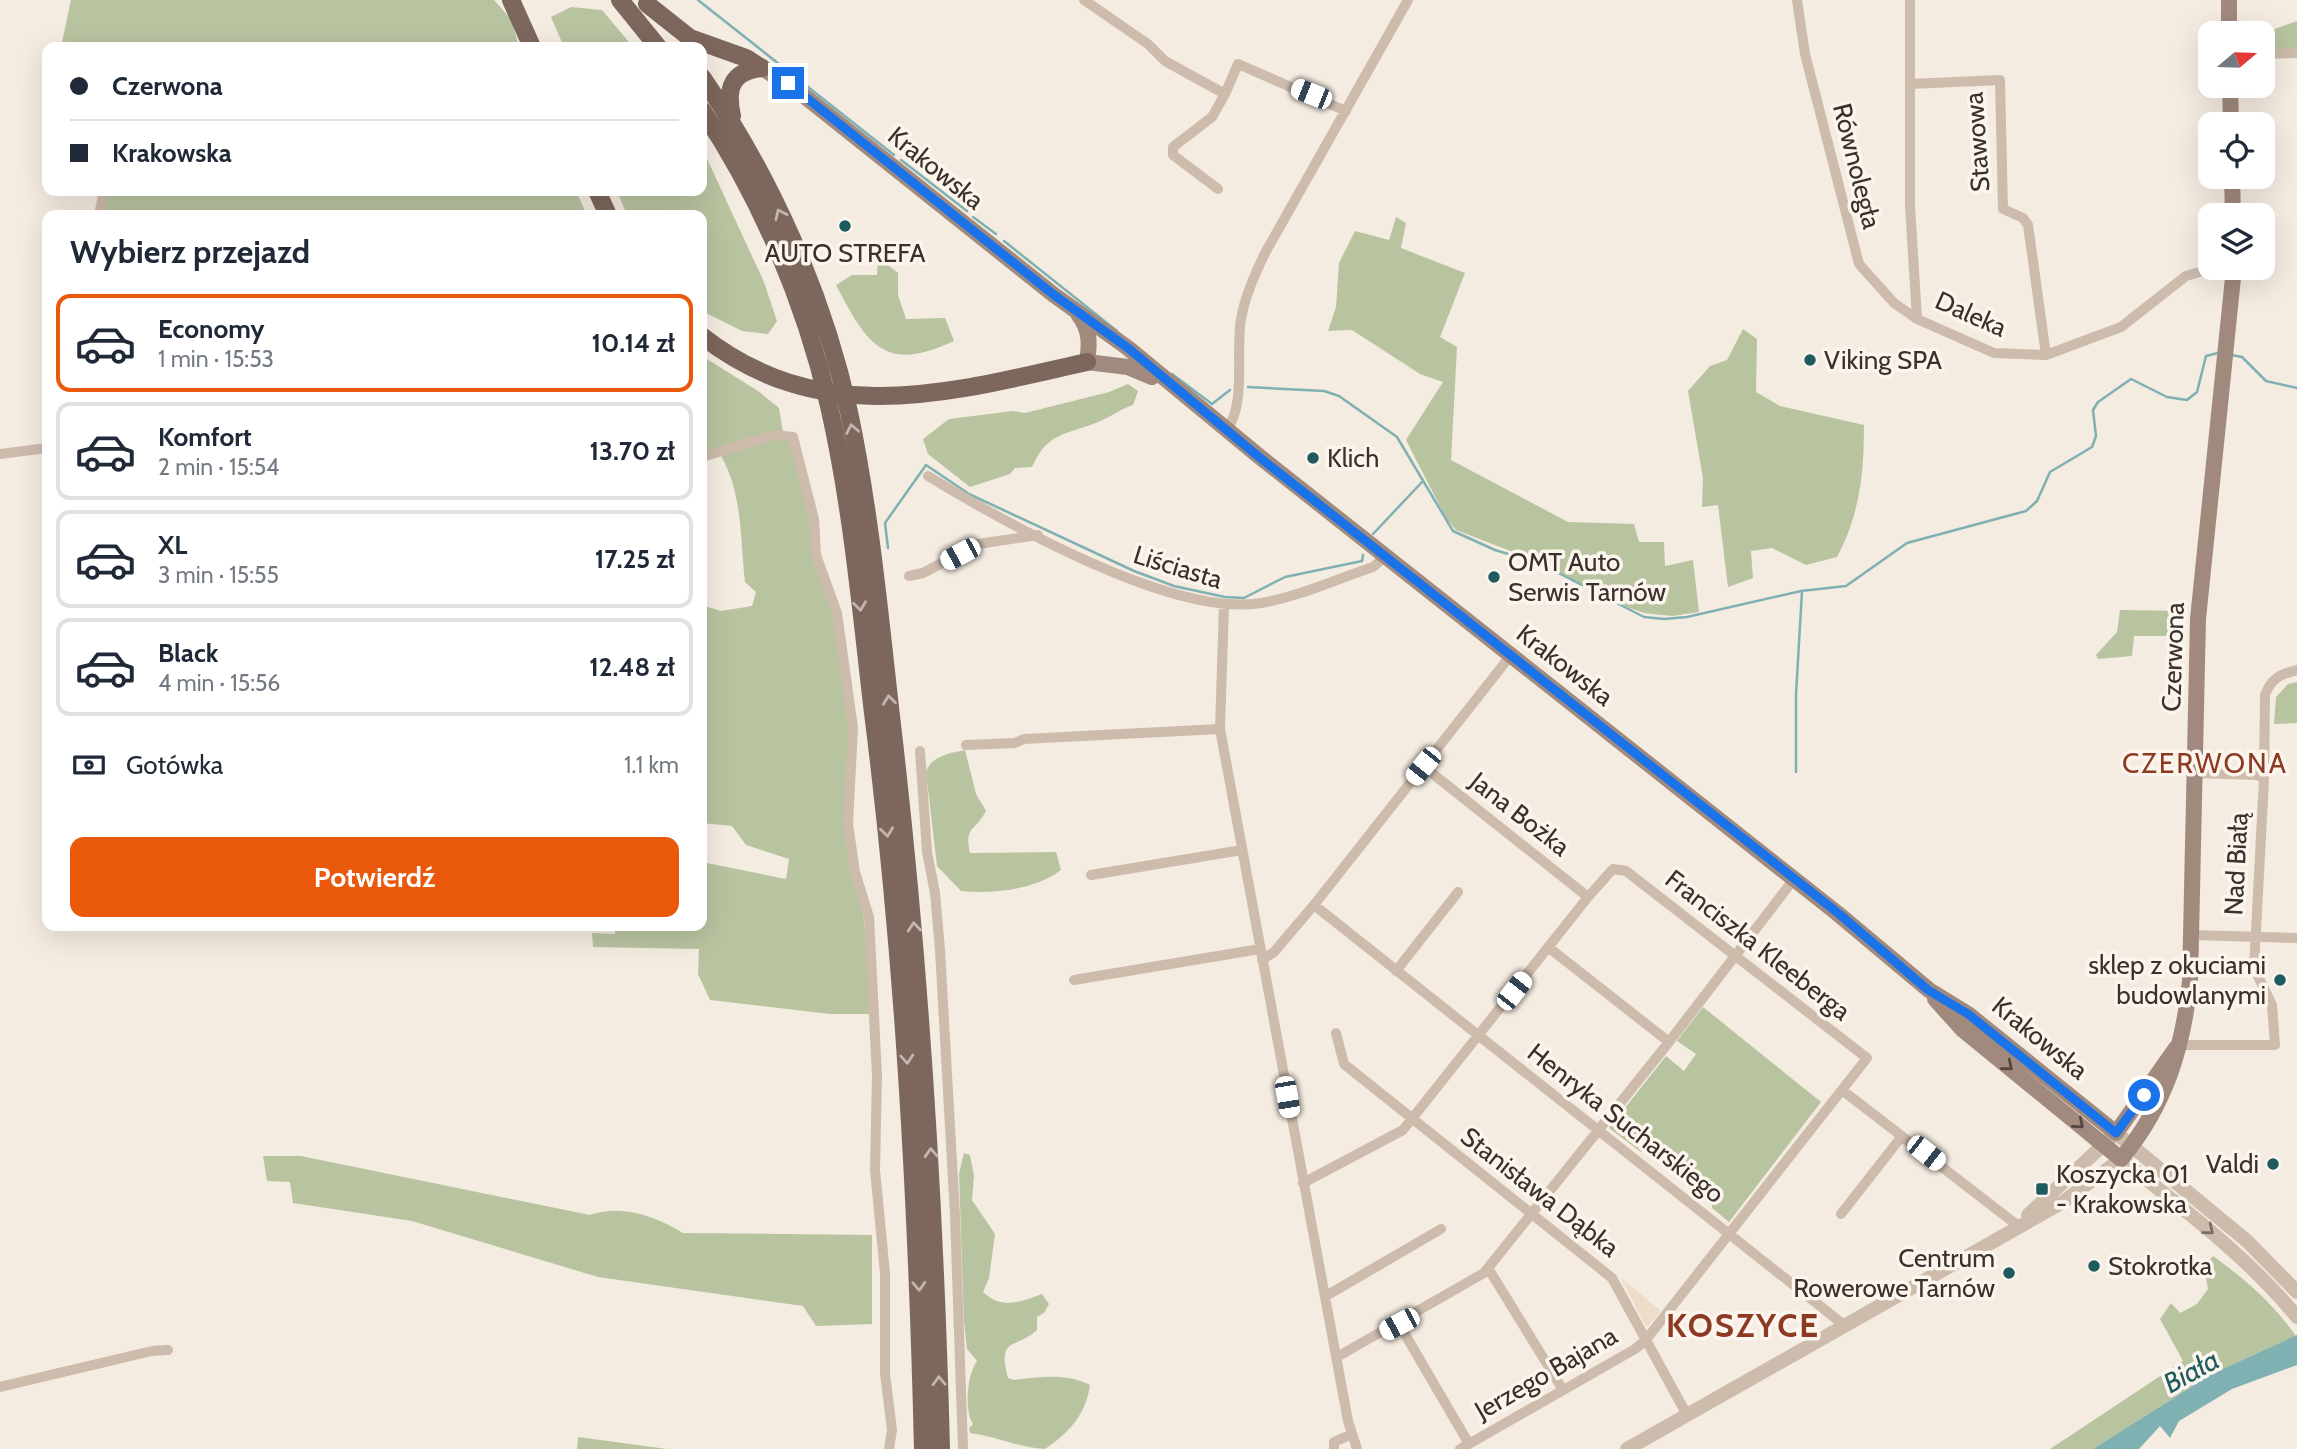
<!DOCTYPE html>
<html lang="pl">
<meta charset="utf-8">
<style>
body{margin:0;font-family:Cabin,sans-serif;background:#f6f6f7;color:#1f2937;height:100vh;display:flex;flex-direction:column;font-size:26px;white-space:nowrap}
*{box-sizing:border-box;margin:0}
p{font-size:23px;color:#747a83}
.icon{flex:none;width:38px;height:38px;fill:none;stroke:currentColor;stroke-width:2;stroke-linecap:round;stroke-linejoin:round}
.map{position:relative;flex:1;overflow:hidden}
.drawer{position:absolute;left:42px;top:210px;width:665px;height:721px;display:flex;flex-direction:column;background:#fff;border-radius:14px;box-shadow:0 7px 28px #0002}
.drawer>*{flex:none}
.guide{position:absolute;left:42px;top:42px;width:665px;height:154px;border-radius:14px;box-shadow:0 7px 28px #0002;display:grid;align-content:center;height:154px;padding:0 28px;background:#fff}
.needle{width:46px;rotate:71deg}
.fabs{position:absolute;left:2198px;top:21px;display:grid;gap:14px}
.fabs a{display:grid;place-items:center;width:77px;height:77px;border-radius:14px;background:#fff;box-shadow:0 7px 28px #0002;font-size:35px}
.end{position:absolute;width:32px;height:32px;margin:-16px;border:9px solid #1a73e8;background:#fff;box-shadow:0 0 0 4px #fff}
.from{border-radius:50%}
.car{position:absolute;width:21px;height:42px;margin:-21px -10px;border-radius:9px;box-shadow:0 0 5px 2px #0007;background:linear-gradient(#fff 24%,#345 0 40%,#fff 0 76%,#345 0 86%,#fff 0)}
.guide b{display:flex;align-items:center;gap:24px;height:66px;font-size:26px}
.guide b+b{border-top:2px solid #e0e1e3}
.guide i{width:18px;height:18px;background:#1f2937}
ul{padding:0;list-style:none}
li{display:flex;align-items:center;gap:21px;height:98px;margin:0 14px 10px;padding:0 14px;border:4px solid #e0e1e3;border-radius:14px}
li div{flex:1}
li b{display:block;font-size:26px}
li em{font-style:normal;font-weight:700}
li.selected{border-color:#ea580c}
li>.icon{width:63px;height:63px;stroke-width:1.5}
h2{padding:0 28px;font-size:32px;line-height:84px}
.pay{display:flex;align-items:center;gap:18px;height:77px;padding:0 28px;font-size:26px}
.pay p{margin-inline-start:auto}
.action{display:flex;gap:14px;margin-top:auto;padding:14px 28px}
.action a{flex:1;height:80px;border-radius:14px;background:#ea580c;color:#fff;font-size:28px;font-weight:700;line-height:80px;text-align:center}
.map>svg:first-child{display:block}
.green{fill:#b8c4a0}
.plaza{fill:#ecdcc8}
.water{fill:#7fb0b2}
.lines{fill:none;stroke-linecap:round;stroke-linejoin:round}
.stream{stroke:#7fb0b2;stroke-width:2.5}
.minor{stroke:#cdbbac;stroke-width:10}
.tertiary{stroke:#cdbbac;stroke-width:14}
.secondary{stroke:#a18a7d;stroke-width:16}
.primary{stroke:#7d675c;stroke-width:18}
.oneway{stroke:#c2b5ac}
.oneway2{stroke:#544640}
.oneway3{stroke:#7d6f65}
.route{stroke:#1a73e8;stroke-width:9}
.poi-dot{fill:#1f5a5e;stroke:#fbf5ee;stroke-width:2.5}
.labels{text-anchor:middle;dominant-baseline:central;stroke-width:7;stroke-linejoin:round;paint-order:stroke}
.street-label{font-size:26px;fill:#3b302b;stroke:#fbf5ee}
.poi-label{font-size:26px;fill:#3b302b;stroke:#fbf5ee;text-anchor:start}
.neighbourhood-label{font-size:28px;letter-spacing:2px;fill:#8c3b22;stroke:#fbf5ee}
.water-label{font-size:28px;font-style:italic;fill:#1f5a5e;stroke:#fbf5ee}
.district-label{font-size:33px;font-weight:bold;letter-spacing:2px;fill:#8c3b22;stroke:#fbf5ee}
</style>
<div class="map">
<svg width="2297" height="1449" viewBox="0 0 2297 1449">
<rect width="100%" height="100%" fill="#f4ebe1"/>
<!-- green -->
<path class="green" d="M71,0H494L511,19L519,47H61Z
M571,7L602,10L633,47H564L551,17Z
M2297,21V53L2263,54V33Z
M702,148L764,282L777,321L768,334L742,331L702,311V215H627L617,191H702Z
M109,191H576L587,215H102Z
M1396,217L1406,223L1401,248L1465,273L1440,337L1457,347L1451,460L1568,522L1634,524L1639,542H1664L1665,566L1693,560L1699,612L1672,616L1644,613L1624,606L1534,560L1456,530L1446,518L1406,440L1443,382L1420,374L1352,330L1328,331L1336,307L1339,263L1355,231L1389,240Z
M878,257L898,273V295L906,319L945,318L954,341C884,374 867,344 836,285L852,275H877Z
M1743,329L1757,339L1756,392L1780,406L1864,425C1864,473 1860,514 1837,557L1806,565L1772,548L1751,551L1753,578L1728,587L1718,505L1702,507L1703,478L1688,391L1710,366L1727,360Z
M702,356L758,391L779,408L783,432L793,433L815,552L835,612L850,717L847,810L861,890L873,1014H830L710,1000L698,974L699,949L593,947L592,933L615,934V926H702V862L786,879L789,859L746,845L732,826L702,823V605L721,611L752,606L756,592L745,582C740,538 743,493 720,454L702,457Z
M1128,384L1138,391L1133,405C1120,409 1111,417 1098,422C1067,435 1048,431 1032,467L1015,468L1010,474L970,487L928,454L923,439L949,419L1013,411L1025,413L1109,392Z
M2120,610L2185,611L2184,636H2134L2132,656L2098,659L2096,655L2117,632Z
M2297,682V723L2274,724L2276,697L2288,684Z
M965,750L976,794L986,811C975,832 964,826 970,853L1056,852L1061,870C1034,890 994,894 961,891L937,866L926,772C931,756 950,753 965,750Z
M1703,1007L1821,1102L1729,1222L1712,1208V1199L1651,1150L1648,1148L1641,1152L1609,1128L1666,1056L1684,1071L1696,1054L1677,1041Z
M964,1153L970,1155L974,1176L972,1200L995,1234L989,1278L983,1292C1002,1310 1020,1302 1042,1294L1049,1304L1044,1313L1037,1317V1330C1015,1350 997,1336 1008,1378L1014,1380C1042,1377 1065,1373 1090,1385C1086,1414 1069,1433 1045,1449C1019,1448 996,1436 970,1433L969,1428L973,1424C964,1411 967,1374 977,1361L967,1349L964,1322L959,1174Z
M263,1156H301L590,1215C622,1204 655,1216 683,1233L872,1235V1324L816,1326L803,1306L598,1277L412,1221L293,1203L290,1182L267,1181Z
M2213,1256C2246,1280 2272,1302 2296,1336L2210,1375L2093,1449H2050L2183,1361L2160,1319L2171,1303L2180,1313L2197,1304L2208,1289L2204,1266Z
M578,1437L667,1449H577Z"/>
<!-- plaza -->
<path class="plaza" d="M1621,1278L1661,1311L1648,1326L1645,1325Z"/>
<!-- water -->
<path class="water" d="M2297,1335V1365L2232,1389L2179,1421L2170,1438L2160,1426L2139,1449H2093L2210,1375Z"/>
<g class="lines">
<!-- stream -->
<path class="stream" d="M698,0L894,155
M901,160L967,211
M973,217L996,234
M1004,241L1117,331
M2231,355L2242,357L2266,381L2297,388
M1172,374L1212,404L1230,390
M1248,387L1324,391L1339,396L1397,437L1453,531L1495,550L1541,564L1644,617L1664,619L1687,617L1801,591L1846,586L1907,543L2026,511L2037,501L2050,472L2092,447L2096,436L2093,410L2098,402L2131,379L2167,397L2187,400L2197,392L2206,356L2218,353
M1373,534L1423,481
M888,548L885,523L926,465L969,494L1134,571L1174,586L1225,597L1244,598L1285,577L1362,561L1363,555
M1796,772V694L1802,591"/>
<!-- minor -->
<path class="minor" d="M1084,0L1148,44L1165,61L1225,94L1238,64L1346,111
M1797,0L1805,54L1859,264L1894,303L1917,319
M1910,0V206L1917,319L1994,353L2046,355L2121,327L2186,276L2213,268
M2263,54L2297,53
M1910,84L2000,80L2003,209L2023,218L2028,225L2046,355
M1218,189L1173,155V147L1212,117L1225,94
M99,215L104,191
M1226,430C1247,406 1235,351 1241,319C1245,296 1255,274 1265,253L1408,0
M0,454L47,448
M702,457L775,435L793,437L814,519L816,555L837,613L853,728L848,824L855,872L869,917L877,1076L875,1170L885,1273V1374L892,1430L889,1449
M928,476C1004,522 1173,618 1261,603C1298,597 1337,579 1373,567L1386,556
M909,576L923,573L978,544L1038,535
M1224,605L1220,729L1348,1421L1357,1449
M966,745L1015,743L1024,739L1220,729
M920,751L927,852L935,893L940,950L955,1215L963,1449
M1423,766L1588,897
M2264,780L2265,695C2271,679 2280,674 2297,670
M1091,875L1242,850
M1314,905L1844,1325
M2192,935L2297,938
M1548,947L1669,1042
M1262,960L1274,952L1314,905L1511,655
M1396,971L1458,892
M1074,980L1260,949
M1336,1033L1344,1064L1612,1278L1687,1415
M2177,1045H2275L2272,1005L2254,968L2264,780L2259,775L2195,773
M1842,1090L2017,1225
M1303,1183L1403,1130L1588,897L1613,869L1626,871L1867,1058L1645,1341L1635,1349L1460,1449
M1841,1214L1902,1136
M1488,1268L1563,1390
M1326,1296L1441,1229
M1399,1324L1469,1444
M1337,1357L1484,1273L1669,1042L1794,879
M0,1387L152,1351L168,1350
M1334,1449V1442L1352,1434"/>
<!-- tertiary -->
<path class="tertiary" d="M2028,1215L2116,1133L2247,1241L2297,1292
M1627,1449L2063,1202L2121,1159C2183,1209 2246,1255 2297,1317"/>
<!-- secondary -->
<path class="secondary" d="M2229,0V33
M762,68L798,91L1054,295L1128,348L1260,457L1837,913L1929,990L1968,1014L2116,1133L2176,1048
M2230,86L2231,124
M2232,177L2233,215
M1078,314C1090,330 1090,342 1087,362
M1087,362L1128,367L1152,377
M1935,999L1962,1029L2121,1159C2165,1106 2183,1049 2190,981L2198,619L2234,268"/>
<!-- primary -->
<path class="primary" d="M511,0L532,47
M620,0L658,47
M647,4L690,38L746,58L762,68
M702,77C771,177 823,294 849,412C872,521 881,632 894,742C921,978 935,1212 941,1449
M702,110C761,198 805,302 829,406C852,507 861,611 873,713C904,958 917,1203 923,1449
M732,116C726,89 731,71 762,68
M597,191L608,215
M702,336C824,431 952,392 1087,362"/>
</g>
<!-- one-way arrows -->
<defs><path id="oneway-chevron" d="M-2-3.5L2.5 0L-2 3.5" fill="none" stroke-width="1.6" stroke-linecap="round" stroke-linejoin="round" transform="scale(1.75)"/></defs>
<g class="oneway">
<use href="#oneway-chevron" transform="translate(780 214) rotate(-115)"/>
<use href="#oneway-chevron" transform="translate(852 429) rotate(-101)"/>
<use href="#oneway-chevron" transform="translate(860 606) rotate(83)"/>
<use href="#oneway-chevron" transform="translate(889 700) rotate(-97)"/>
<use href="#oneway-chevron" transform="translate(887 832) rotate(83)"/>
<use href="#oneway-chevron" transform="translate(914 927) rotate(-95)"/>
<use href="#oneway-chevron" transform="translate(907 1059) rotate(86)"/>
<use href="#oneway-chevron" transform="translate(931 1153) rotate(-93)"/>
<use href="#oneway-chevron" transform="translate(919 1286) rotate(88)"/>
<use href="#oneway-chevron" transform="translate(939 1381) rotate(-92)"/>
</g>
<g class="oneway2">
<use href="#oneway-chevron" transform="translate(2008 1066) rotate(39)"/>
<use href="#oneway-chevron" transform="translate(2079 1124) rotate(40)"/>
</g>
<use class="oneway3" href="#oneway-chevron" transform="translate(2209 1230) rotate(39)"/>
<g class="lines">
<!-- route -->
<path class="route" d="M788,83L1054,295L1128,348L1259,457L1838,913L1928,990L1968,1014L2116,1133L2144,1095"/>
</g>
<!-- markers -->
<g class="poi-dot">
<circle cx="845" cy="226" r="7"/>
<circle cx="1810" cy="360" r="7"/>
<circle cx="1313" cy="458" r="7"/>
<circle cx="1494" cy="577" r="7"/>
<circle cx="2280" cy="980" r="7"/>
<circle cx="2273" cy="1164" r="7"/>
<rect x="2035" y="1182" width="14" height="14" rx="3.5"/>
<circle cx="2094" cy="1266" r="7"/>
<circle cx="2009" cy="1273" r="7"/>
</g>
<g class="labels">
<!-- street labels -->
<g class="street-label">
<text transform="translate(1977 142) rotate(-94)">Stawowa</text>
<text transform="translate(1857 166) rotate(76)">Równoległa</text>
<text transform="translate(936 168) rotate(39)">Krakowska</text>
<text transform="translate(1971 314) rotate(24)">Daleka</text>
<text transform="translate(1178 567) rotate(17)">Liściasta</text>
<text transform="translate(2173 657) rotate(-88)">Czerwona</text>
<text transform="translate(1565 665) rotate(38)">Krakowska</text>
<text transform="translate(1520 814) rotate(38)">Jana Bożka</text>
<text transform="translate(2236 864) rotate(-87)">Nad Białą</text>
<text transform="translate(1758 945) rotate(38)">Franciszka Kleeberga</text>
<text transform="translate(2040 1038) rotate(39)">Krakowska</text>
<text transform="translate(1626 1123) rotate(38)">Henryka Sucharskiego</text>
<text transform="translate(1540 1192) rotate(38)">Stanisława Dąbka</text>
<text transform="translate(1546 1373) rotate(-30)">Jerzego Bajana</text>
</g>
<!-- poi labels -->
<g class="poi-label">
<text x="845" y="253" text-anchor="middle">AUTO STREFA</text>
<text x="1824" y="360">Viking SPA</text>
<text x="1327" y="458">Klich</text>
<text x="1508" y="562">OMT Auto<tspan x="1508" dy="30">Serwis Tarnów</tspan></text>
<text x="2266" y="965" text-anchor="end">sklep z okuciami<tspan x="2266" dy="30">budowlanymi</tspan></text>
<text x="2259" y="1164" text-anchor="end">Valdi</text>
<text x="2056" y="1174">Koszycka 01<tspan x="2056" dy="30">- Krakowska</tspan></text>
<text x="1995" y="1258" text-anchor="end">Centrum<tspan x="1995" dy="30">Rowerowe Tarnów</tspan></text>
<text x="2108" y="1266">Stokrotka</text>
</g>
<!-- neighbourhood labels -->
<g class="neighbourhood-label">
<text x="2205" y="763">CZERWONA</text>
</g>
<!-- water labels -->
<g class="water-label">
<text transform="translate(2191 1371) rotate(-29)">Biała</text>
</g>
<!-- district labels -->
<g class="district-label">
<text x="1743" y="1325">KOSZYCE</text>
</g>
</g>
</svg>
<div class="fabs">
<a><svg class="needle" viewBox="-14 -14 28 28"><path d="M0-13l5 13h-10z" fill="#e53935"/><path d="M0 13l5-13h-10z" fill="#747a83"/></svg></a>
<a><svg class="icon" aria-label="locate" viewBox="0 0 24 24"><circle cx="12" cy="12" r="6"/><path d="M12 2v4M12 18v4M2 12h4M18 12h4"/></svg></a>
<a><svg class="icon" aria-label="layers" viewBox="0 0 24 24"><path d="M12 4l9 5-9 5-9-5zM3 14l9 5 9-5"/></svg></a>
</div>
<i class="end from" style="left:2144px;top:1095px"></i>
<i class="end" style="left:788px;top:83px"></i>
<i class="car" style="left:1311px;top:94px;rotate:292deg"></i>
<i class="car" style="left:960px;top:554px;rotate:242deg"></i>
<i class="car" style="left:1423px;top:766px;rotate:219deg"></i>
<i class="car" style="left:1514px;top:991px;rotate:38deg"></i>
<i class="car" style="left:1287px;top:1097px;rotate:170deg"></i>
<i class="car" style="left:1926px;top:1153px;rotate:128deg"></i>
<i class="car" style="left:1399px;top:1324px;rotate:242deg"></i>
<div class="guide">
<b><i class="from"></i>Czerwona</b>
<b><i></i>Krakowska</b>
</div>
<section class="drawer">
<h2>Wybierz przejazd</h2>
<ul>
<li class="selected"><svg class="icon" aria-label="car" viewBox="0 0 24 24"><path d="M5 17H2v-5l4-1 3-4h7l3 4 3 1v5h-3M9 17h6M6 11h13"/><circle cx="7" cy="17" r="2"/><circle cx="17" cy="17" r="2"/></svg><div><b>Economy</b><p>1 min · 15:53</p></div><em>10.14 zł</em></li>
<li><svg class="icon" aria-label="car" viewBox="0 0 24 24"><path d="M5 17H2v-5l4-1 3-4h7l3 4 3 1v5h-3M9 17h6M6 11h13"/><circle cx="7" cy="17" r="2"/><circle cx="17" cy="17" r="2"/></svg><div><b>Komfort</b><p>2 min · 15:54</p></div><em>13.70 zł</em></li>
<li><svg class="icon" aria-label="car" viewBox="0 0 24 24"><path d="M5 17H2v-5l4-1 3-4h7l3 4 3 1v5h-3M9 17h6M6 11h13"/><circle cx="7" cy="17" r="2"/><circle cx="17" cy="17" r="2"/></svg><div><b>XL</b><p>3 min · 15:55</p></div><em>17.25 zł</em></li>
<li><svg class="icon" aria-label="car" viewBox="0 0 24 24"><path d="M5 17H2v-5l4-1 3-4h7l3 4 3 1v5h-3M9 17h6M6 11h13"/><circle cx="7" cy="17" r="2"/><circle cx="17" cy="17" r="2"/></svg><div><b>Black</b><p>4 min · 15:56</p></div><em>12.48 zł</em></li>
</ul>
<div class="pay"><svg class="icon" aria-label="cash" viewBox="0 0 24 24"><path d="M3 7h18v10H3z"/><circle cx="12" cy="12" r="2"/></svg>Gotówka<p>1.1 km</p></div>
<div class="action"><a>Potwierdź</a></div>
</section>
</div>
